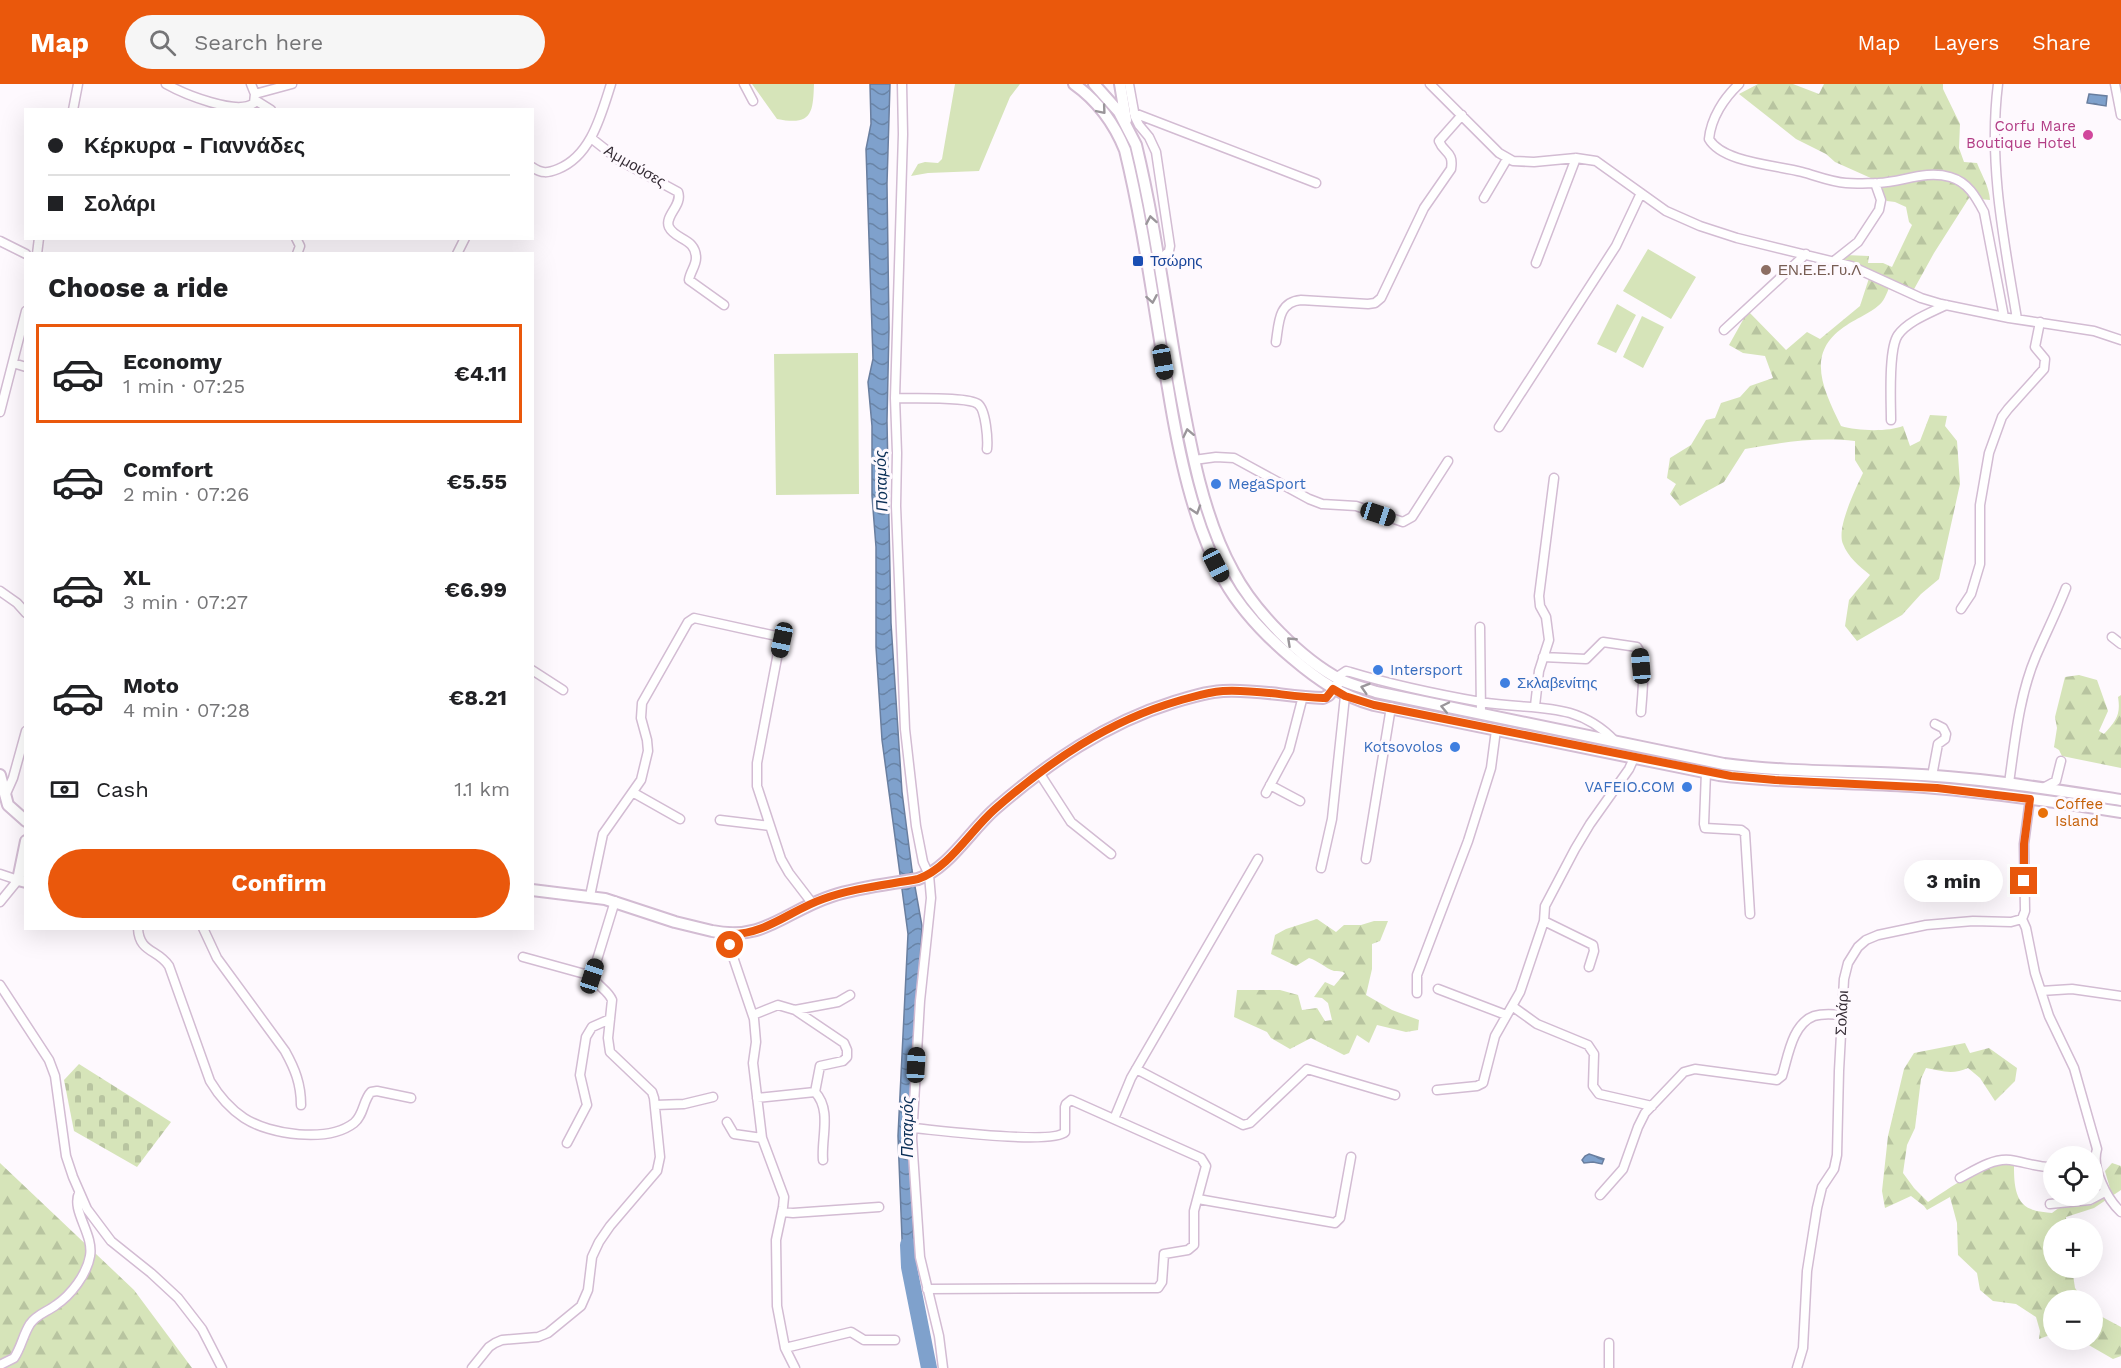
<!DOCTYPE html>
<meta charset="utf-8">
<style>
body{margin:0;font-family:"Work Sans",sans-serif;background:#f6f6f6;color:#202124;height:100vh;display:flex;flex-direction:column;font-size:22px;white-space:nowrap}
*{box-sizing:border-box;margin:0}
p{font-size:20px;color:#757577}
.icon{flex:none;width:33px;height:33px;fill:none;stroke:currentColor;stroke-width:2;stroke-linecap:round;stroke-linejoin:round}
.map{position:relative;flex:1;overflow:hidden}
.sheet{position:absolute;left:24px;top:168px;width:510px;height:678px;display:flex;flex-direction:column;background:#fff;border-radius:0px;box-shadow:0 6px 24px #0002}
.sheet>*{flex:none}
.banner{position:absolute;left:24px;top:24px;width:510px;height:132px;border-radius:0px;box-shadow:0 6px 24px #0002;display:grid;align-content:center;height:132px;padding:0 24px;background:#fff}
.buttons{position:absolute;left:2043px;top:1062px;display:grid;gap:12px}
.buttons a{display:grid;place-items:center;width:60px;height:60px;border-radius:50%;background:#fff;box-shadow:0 6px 24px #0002;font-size:30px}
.end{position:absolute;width:27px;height:27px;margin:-14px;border:8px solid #ea580c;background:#fff;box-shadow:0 0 0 3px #fff}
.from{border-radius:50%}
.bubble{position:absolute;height:42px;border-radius:21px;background:#fff;box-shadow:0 6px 24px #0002;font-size:20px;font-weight:700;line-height:42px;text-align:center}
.car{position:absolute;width:18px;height:36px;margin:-18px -9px;border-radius:8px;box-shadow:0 0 4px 2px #0007;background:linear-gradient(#222 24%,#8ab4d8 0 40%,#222 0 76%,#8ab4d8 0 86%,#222 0)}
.banner b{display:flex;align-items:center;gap:21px;height:57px;font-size:22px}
.banner b+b{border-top:2px solid #e0e0e0}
.banner i{width:15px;height:15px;background:#202124}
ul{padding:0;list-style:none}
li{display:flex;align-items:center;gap:18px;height:99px;margin:0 12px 9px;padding:0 12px;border:3px solid transparent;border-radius:0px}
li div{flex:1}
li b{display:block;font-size:22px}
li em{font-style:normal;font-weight:700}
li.selected{border-color:#ea580c}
li>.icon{width:54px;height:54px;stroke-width:1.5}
h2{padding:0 24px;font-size:27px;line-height:72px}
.pay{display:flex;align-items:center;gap:15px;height:66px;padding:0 24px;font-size:22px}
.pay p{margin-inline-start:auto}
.button{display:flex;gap:12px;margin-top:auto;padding:12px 24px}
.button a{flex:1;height:69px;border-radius:36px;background:#ea580c;color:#fff;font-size:24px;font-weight:700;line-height:69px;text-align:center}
header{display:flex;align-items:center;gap:36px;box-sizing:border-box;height:84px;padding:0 30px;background:#ea580c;color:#fff}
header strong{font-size:28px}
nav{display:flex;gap:33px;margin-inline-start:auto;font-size:21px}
.search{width:420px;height:54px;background:#f6f6f6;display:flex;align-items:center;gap:15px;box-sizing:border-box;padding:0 21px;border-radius:33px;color:#757577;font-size:22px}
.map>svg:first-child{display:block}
.grass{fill:#d6e4b9}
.forest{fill:url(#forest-firs)}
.cemetery{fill:url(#cemetery-stones)}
.water{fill:url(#water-waves);stroke:#697e9f;stroke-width:1.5}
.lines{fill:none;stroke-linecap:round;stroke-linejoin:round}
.river{stroke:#7fa1cc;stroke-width:16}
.minor-casing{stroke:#d3bcd3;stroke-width:11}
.major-casing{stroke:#d3bcd3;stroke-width:14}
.minor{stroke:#fff;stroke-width:8}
.major{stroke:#fff;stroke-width:10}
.oneway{stroke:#9a969a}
.route{stroke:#ea580c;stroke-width:8}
.hotel-dot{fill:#d1479c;stroke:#fef9fe;stroke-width:2}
.transit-dot{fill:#1a4fb4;stroke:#fef9fe;stroke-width:2}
.education-dot{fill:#8d6e63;stroke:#fef9fe;stroke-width:2}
.shop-dot{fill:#3f7fe0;stroke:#fef9fe;stroke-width:2}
.food-dot{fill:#e8710a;stroke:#fef9fe;stroke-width:2}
.labels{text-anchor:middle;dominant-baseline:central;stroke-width:6;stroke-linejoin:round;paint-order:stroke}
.hotel-label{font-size:15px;fill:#b23c85;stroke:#fef9fe;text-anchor:end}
.street-label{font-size:15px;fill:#362d36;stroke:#fef9fe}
.transit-label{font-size:15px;fill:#164399;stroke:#fef9fe;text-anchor:start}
.education-label{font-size:15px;fill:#785e54;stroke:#fef9fe;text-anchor:start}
.shop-label{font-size:15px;fill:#366cbe;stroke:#fef9fe;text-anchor:start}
.food-label{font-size:15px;fill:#c56008;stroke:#fef9fe;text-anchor:start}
.water-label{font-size:16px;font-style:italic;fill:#0b2f57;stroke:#fef9fe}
</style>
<header>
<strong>Map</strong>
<div class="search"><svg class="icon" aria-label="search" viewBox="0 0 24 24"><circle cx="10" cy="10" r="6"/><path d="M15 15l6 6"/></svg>Search here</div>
<nav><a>Map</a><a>Layers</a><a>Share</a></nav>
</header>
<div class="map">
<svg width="2121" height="1284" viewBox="0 0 2121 1284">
<defs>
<pattern id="forest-firs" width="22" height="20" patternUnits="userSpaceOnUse" patternTransform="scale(1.5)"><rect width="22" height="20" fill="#d6e4b9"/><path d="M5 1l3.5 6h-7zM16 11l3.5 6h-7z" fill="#b8c4a0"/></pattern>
<pattern id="cemetery-stones" width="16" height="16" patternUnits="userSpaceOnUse" patternTransform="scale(1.5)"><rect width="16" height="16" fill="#d6e4b9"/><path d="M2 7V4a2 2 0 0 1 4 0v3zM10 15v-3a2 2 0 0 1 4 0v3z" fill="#b8c4a0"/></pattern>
<pattern id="water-waves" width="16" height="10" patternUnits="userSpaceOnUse" patternTransform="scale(1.5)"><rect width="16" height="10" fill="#7fa1cc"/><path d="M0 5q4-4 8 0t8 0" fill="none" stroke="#6984a6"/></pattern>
</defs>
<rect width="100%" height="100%" fill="#fef9fe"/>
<!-- grass -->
<path class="grass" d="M752,0H814C813,29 812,42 777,35Z
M955,0H1020L1010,13L979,87L928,89L911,92L918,80L925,78L938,79L942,75Z
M1648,165L1696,193L1671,235L1623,207Z
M1617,220L1636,231L1616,269L1597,260Z
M1642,232L1664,243L1643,284L1623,273Z
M858,269L859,410L776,411L774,270Z"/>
<!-- forest -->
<path class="forest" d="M1758,0H1793L1819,10L1824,0H1943V5L1960,40L1959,64L1964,78L1977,79C1982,92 1989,102 1990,116L1969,114L1934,169L1913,207L1892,197C1889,203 1886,213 1882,218C1876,226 1856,235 1847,241C1804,268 1823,305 1841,342C1857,347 1888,348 1903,342L1910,362L1920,357L1930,331L1947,332L1945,342L1957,357L1960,400L1939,495L1921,510L1902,531L1857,557L1845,542L1849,516L1870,491C1859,482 1848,473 1843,460C1836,444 1856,404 1863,389L1855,376V357C1817,353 1782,358 1745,365L1724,398L1680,422L1670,410L1676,400L1667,394L1670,374L1691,361L1706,336L1715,334L1721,319L1740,313L1750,302L1773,294L1765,272L1743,269L1729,261L1748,227L1786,266L1807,248L1820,255L1860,222L1871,188L1840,175L1845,171L1869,172L1868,179H1883L1892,183L1912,141L1909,138L1906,123L1895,118L1887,117L1874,106L1873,95L1835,78L1826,70L1796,55L1739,10Z
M2079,591L2097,596L2108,627L2099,647L2104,650C2116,637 2121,631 2118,613L2121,611V684L2062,672L2059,666L2054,663L2057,644L2055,633L2065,593Z
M1317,835L1336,848L1344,841H1361L1374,837H1388L1380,857L1372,860V885L1366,911L1392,926L1419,936L1418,946L1406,948L1377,941L1369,959L1357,951L1349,969L1344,971L1311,954L1290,965L1271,954L1267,948L1234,933L1237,906H1280L1298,911L1302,926L1317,924L1325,937L1332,936L1328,919L1322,914L1314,913L1325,898L1334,902L1345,889C1341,887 1338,887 1334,887C1325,884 1319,877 1309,874L1296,882L1271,870L1275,851L1286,845Z
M1965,959L1970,969L1989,964L2017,984L2015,997L1995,1017L1980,994L1968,984C1953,991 1941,987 1926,984L1921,995L1915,1044L1907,1061L1903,1089L1914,1104L1928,1118C1953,1103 1983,1077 2014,1081C2014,1096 2014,1119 2031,1125C2037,1128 2045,1128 2052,1129L2060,1123L2092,1121L2111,1108L2105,1087L2112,1079L2121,1082V1106L2094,1124L2066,1133L2067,1144H2054V1184H2072L2075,1204L2084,1216H2054L2053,1253L2050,1251L2039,1255L2040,1247L2036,1233L2016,1220L1993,1217L1980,1206L1977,1189L1958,1171L1957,1139L1950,1113L1927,1126L1924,1122L1911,1112L1885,1124L1882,1107L1888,1052L1904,985L1914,969Z
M0,1079L134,1206L192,1284H0Z
M2093,1228L2121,1243V1272L2113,1275L2080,1256H2092Z"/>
<!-- cemetery -->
<path class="cemetery" d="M79,980L171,1038L137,1083L74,1047L64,996Z"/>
<!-- water -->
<path class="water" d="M870,0H890L887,100L889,244L887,337L891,539L902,708L912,786L922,842L910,1043L914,1174L909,1183L903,1180L898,1052L908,850L882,656L876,563V463L872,412V342L868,298L873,275L866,65L871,40Z
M2089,10L2107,12L2106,22L2087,19Z
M1589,1070L1604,1075L1602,1080L1593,1078L1584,1079L1582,1076L1585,1072Z"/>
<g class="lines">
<!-- river -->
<path class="river" d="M908,1161L909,1183L929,1284"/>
<!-- minor casing -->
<g class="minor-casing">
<path id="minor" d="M166,0C184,10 237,32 254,19L255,10L251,0
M744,0L753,17
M902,0L903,50L895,314L897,369L896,422L905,645L916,742L923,778L929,791L931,814L920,917L912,1054L920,1173L939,1252L943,1284
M1129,0L1135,33L1139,41L1149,53L1156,68L1170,162L1169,167L1158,178
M1430,0L1499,69L1513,77L1534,78L1576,74L1596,77L1666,127L1700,142L1737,154L1851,182L1921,214L1941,220L2009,234L2094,247L2121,256
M1739,0C1724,14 1711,34 1709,55C1723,79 1777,81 1802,88C1817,92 1831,98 1846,99C1857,100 1868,99 1878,99C1903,98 1925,86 1950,93C1968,98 1976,113 1984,128L2004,233
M1998,0C1988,79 2004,157 2017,235
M2115,0L2121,31
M255,10L292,0
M255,16L271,26
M73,26L78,0
M1134,29L1316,99
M591,54L619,76L678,108C683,121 664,132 669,143C675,156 696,154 696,174C696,182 690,188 689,196L724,221
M532,83C542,90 548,89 558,85C591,72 601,31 611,0
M1484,114L1507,75
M296,154L300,162L297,170
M0,157L26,170
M37,170L39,154
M457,170L465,154
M1834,177L1858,158L1879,126L1881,116L1875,99
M1536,179L1576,74
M1724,246L1806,170
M1276,258C1279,239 1278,218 1301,216L1368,220L1375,219L1381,214L1424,124L1451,85C1454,67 1444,70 1439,57L1462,31
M13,279L26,283
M895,314C911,315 967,312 978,320C986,326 988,356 987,365
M0,328L26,227
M1891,336C1891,318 1888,265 1898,251C1908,237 1930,229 1946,221
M1499,343L1616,162L1641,109
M1194,376L1216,373L1234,374L1309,415L1322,420L1356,422L1403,438L1412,433L1448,377
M0,507L17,519L26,529
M1961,525L1971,510L1980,480V421L1989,369L2002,333L2008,325L2044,285L2045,275L2035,263L2040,238
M1480,543L1481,630
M2112,553L2121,560
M1543,573L1586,575L1603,558L1637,563C1647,575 1642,612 1641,628
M532,586L563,606
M1337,593L1346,587L1350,588C1393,601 1436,610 1481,618C1532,627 1575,615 1615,657
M1535,622L1539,587L1549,556L1546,533L1540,522L1539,512L1554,394
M1706,688L1704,740L1705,744L1741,746L1745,749L1750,830
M1040,690L1071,738L1111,770
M1932,692L1938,660L1945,655L1946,650L1943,644L1935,640
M2009,699C2015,657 2019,612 2036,572C2046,549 2057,527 2066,504
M1270,701L1300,717
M2043,704L2056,697L2061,677
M634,709L680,735
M1266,709L1289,666L1303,612
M5,712L13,694L26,647
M720,736L770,742
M1366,775L1391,623
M1321,784L1332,735L1345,612
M0,790L18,796L0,818
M590,812L603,750L641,696L648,667L647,656L641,634L642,619L688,538L694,534L781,553L757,679V702L781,775L789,789L812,819
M2022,835L2026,844L2035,889L2049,932L2074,984L2097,1065C2091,1084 2107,1115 2121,1128
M1544,837L1545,822L1575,765L1590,740L1629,685L1634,674
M138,844C139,869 158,865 169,882L210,997C219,1012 229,1024 244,1034C270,1051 328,1059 354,1039C364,1031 363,1016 371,1008L377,1007L411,1014
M203,844L217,874L285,967C295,985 301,1000 301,1021
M730,850L732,870L754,935L756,958L753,979L762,1054L784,1113L783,1123L776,1156L777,1222L785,1264L795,1284
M523,873L592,892
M1589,883L1594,867L1593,861L1544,837L1520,908L1512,922L1537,940L1588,961L1594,970L1593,1002L1599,1010L1652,1022
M0,901L49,976L55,992L66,1072L73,1093L87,1125L111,1157L151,1189L178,1214L202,1245L222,1284
M1438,905L1506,931
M2041,907L2072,905L2121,912
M1417,909V891L1468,757L1491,684L1496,646
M753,931L778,921L795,926L838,918L850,911
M1136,985L1243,1041L1250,1039L1307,985L1395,1011
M1437,1006L1477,1002L1483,999L1495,952L1512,922
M815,1008C832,1026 821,1054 823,1076
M757,1014L815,1008L820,982L843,977L847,973V966L844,959L795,926
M655,1021L684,1020L713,1013
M1114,1035L1131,994L1258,775
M727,1038L734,1050L762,1054
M913,1044C936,1046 1053,1061 1065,1048V1023L1066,1020L1071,1016L1201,1074L1206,1082L1194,1127V1161L1188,1166L1164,1170L1162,1198L1158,1204L927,1205
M567,1059L587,1021L580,991L586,953L592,943L610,935
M1960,1094C1975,1086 1993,1074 2010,1076C2025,1078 2038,1084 2054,1083
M1600,1111L1623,1085L1638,1043L1645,1029L1684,988L1695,985L1777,996L1782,992C1788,973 1792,940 1814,932C1823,929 1833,930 1842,931
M1198,1115L1335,1139L1340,1134L1351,1073
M2050,1120L2090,1116L2105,1108
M782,1128L793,1129L879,1123
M1609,1259V1284
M785,1264L851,1248L864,1256H895
M0,1281L14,1274C21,1264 23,1251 30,1240C37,1230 47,1228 56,1221C71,1211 87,1190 90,1172C94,1150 71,1127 79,1109
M472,1284L489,1263L495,1259L502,1256L538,1253L548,1249L581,1222L588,1206L592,1173L599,1158L610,1142L657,1087L660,1073L654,1014L652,1008L610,968L608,954L612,916C608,906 597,902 592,892L615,817
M1797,1284L1803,1264L1807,1187L1817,1124L1822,1103L1834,1085L1837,1071L1839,987L1844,895L1848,879L1858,863L1866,856L1878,851L1926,841L1973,837L2011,838L2022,835L2025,827L2024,760L2030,715"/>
</g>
<!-- major casing -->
<g class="major-casing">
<path id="major" d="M1074,0C1098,17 1114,39 1125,66C1144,144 1154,225 1168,304C1178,366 1193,440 1224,496C1241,526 1266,552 1292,574C1319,597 1340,611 1374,621L1719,691C1783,699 1847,698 1911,702C1982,707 2051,717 2121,728
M1094,0L1119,28L1136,61C1155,139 1165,220 1179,299C1190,360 1203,433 1233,487C1254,527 1301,575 1341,596C1352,601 1364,604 1376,608L1724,680C1784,688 1843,687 1903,690C1976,693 2049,705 2121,716
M1120,0L1126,36
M0,691L8,721L26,737
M26,757L18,796L26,798
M532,806L605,815L675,838L712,847C764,858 785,827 832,812C859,803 890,800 918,795C948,785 970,747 995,725C1048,679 1106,639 1174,618C1190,613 1206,608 1223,607C1256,605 1289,613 1323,614L1329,611L1337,601"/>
</g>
<!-- minor -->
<use href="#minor" class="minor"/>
<!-- major -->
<use href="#major" class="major"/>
</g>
<!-- one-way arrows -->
<defs><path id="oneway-chevron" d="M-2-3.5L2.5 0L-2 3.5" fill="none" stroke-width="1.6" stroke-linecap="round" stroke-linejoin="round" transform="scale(1.5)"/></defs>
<g class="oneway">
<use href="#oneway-chevron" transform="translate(1102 26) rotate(50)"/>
<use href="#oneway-chevron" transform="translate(1151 136) rotate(-100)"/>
<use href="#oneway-chevron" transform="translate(1152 215) rotate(80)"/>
<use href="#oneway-chevron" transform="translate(1188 349) rotate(-102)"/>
<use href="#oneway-chevron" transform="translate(1196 426) rotate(72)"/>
<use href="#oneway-chevron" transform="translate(1291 557) rotate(-137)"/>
<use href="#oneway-chevron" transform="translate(1365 604) rotate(-163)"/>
<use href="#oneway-chevron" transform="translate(1445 623) rotate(-168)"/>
</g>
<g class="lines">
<!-- route -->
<path class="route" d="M730,861V850C765,851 791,826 823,815C853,804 886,801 918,795C949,784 970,747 995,725C1049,678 1108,637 1178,617C1193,613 1207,608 1223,607C1257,605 1289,613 1323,614H1326L1333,605L1345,612L1374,621L1731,692L1775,696L1937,704L2030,715L2024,760V797"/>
</g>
<!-- markers -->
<circle class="hotel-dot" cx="2088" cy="51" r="6"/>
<rect class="transit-dot" x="1132" y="171" width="12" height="12" rx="3"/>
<circle class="education-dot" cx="1766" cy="186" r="6"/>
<g class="shop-dot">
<circle cx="1216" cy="400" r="6"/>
<circle cx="1378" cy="586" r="6"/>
<circle cx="1505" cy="599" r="6"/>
<circle cx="1455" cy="663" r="6"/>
<circle cx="1687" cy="703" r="6"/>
</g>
<circle class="food-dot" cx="2043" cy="729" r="6"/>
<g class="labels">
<!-- hotel labels -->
<g class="hotel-label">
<text x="2076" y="42">Corfu Mare<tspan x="2076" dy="17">Boutique Hotel</tspan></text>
</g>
<!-- street labels -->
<g class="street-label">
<text transform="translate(635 82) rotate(30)">Αμμούσες</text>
<text transform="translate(1842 929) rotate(-87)">Σολάρι</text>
</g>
<!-- transit labels -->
<g class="transit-label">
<text x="1150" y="177">Τσώρης</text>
</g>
<!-- education labels -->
<g class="education-label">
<text x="1778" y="186">ΕΝ.Ε.Ε.Γυ.Λ</text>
</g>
<!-- shop labels -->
<g class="shop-label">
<text x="1228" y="400">MegaSport</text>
<text x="1390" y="586">Intersport</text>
<text x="1517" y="599">Σκλαβενίτης</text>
<text x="1443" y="663" text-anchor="end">Kotsovolos</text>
<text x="1675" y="703" text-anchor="end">VAFEIO.COM</text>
</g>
<!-- food labels -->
<g class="food-label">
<text x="2055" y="720">Coffee<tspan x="2055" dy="17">Island</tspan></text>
</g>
<!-- water labels -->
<g class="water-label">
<text transform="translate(881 397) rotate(-92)">Ποταμός</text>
<text transform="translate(907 1043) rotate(-90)">Ποταμός</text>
</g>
</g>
</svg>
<div class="buttons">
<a><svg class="icon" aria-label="locate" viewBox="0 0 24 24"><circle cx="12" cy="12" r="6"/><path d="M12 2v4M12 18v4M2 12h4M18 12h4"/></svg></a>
<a>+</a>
<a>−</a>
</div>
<i class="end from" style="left:730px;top:861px"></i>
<i class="end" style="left:2024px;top:797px"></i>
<div class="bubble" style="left:1904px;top:776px;width:99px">3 min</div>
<i class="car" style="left:1163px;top:278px;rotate:170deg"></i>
<i class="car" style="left:1378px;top:430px;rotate:108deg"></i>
<i class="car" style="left:1216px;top:481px;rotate:153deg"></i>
<i class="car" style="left:782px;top:556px;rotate:192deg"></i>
<i class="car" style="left:1641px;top:582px;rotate:355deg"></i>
<i class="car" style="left:592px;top:892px;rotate:18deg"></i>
<i class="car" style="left:916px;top:981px;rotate:3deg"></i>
<div class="banner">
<b><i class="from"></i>Κέρκυρα - Γιαννάδες</b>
<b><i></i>Σολάρι</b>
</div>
<section class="sheet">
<h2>Choose a ride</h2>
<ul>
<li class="selected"><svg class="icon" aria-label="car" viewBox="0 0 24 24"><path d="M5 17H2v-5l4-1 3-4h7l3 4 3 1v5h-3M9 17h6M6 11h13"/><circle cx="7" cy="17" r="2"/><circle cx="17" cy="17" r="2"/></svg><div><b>Economy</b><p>1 min · 07:25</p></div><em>€4.11</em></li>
<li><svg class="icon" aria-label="car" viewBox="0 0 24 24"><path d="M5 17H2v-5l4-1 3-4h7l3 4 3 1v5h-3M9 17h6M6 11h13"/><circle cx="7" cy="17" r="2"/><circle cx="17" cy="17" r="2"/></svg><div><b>Comfort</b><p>2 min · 07:26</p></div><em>€5.55</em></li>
<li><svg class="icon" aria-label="car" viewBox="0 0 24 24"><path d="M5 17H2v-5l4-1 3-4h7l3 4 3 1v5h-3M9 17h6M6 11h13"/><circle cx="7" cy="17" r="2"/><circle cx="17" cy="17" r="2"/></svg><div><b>XL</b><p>3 min · 07:27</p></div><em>€6.99</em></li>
<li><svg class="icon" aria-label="car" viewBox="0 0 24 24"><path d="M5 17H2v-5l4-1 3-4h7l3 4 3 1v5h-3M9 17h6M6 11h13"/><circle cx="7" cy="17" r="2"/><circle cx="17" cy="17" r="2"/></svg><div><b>Moto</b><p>4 min · 07:28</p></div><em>€8.21</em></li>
</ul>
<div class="pay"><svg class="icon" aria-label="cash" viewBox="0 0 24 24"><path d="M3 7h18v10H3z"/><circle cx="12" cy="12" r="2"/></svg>Cash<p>1.1 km</p></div>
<div class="button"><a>Confirm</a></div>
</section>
</div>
